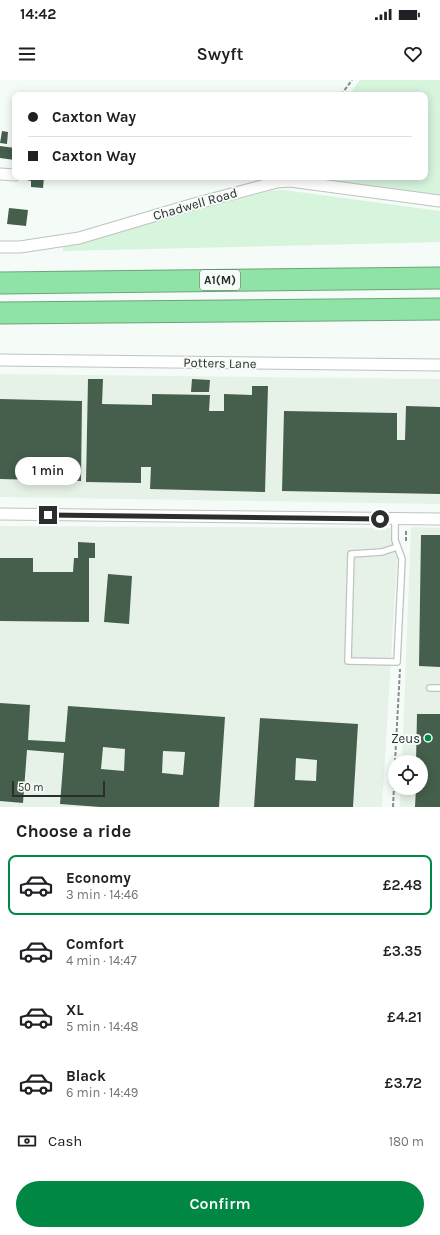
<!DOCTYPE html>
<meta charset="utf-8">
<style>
body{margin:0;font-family:Karla,sans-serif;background:#f2f2f2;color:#202124;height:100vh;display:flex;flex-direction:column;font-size:15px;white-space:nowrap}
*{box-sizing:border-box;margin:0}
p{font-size:13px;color:#757577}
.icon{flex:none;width:22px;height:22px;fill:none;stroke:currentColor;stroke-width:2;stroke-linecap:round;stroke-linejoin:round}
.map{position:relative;height:727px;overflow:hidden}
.details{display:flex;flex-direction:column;background:#fff;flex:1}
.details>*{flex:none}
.banner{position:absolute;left:12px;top:12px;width:416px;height:88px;border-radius:8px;box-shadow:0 2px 10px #0003;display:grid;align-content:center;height:88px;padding:0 16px;background:#fff}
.controls{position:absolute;left:388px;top:675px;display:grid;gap:8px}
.controls a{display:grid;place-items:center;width:40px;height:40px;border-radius:50%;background:#fff;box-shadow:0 2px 10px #0003;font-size:20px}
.scale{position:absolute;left:12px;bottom:10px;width:93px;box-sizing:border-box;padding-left:4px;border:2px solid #2b2e2c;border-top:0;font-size:11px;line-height:14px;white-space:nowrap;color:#2b2e2c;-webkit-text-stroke:3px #f5fbf7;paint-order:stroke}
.end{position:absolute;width:18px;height:18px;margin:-9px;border:5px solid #2b2e2c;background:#fff;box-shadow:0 0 0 2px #fff}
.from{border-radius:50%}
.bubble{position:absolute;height:28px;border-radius:14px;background:#fff;box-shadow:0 2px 10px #0003;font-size:13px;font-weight:600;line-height:28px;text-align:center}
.banner b{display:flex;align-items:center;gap:14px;height:38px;font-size:15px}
.banner b+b{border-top:1px solid #e0e0e0}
.banner i{width:10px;height:10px;background:#202124}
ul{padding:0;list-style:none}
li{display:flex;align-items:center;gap:12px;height:60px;margin:0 8px 6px;padding:0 8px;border:2px solid transparent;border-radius:8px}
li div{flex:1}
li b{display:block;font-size:15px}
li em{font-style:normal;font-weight:600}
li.selected{border-color:#008743}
li>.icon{width:36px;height:36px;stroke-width:1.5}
h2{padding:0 16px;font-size:18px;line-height:48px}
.pay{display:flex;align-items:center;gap:10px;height:44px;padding:0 16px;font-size:15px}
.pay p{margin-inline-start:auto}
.button{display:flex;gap:8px;margin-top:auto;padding:8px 16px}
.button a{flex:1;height:46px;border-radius:24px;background:#008743;color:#fff;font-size:16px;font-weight:600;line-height:46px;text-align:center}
.status{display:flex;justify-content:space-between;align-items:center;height:28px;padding:0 20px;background:#fff;direction:ltr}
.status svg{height:11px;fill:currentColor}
header{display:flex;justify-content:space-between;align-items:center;height:52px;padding:0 16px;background:#fff;font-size:18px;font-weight:600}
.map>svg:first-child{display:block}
.built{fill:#e6f2e8}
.green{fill:#d7f4dd}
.building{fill:#455f4c;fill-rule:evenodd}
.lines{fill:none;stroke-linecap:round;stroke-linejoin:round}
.lane-casing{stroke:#bec4bf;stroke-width:8}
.street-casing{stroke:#bec4bf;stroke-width:13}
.highway-casing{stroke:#6ca47b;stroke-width:23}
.path{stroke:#878c89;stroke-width:2;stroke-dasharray:4 2;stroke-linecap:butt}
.lane{stroke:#fff;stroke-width:5.5}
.street{stroke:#fff;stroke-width:11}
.highway{stroke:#8fe3a6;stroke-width:21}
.route{stroke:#2b2e2c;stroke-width:5}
.poi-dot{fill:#008743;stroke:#f5fbf7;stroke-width:1.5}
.labels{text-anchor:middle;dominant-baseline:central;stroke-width:4;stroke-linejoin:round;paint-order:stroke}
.shield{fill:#f5fbf7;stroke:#686c69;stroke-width:1}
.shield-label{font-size:12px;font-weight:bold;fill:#2b2e2c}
.street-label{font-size:13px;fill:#2b2e2c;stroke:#f5fbf7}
.poi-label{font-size:13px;fill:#2b2e2c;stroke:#f5fbf7;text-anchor:end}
</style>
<div class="status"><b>14:42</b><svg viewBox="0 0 49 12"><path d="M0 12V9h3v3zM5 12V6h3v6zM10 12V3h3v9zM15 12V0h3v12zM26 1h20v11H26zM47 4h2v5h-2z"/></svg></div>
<header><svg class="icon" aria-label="menu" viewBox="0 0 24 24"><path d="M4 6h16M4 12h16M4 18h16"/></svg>Swyft<svg class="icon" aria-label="heart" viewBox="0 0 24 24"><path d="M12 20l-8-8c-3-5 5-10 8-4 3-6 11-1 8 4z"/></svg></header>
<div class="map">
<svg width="440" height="727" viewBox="0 0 440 727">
<rect width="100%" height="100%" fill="#f5fbf7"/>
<!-- built -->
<path class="built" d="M0,294L440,299V424L0,417Z
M0,446L399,448L382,727H0Z
M411,447L440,448V727H400L401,708H421V682H402Z"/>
<!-- green -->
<path class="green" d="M360,0H440V118L348,106L313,97H425V15H348Z
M284,110L440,131V162L63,171V164L269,111Z"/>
<!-- building -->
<path class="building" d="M2,51L8,52L7,64L0,63Z
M0,66L15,68V80L0,78Z
M28,97H44L43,108L31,107V101L27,100Z
M9,128L28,130L26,146L7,144Z
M88,299H103L102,324L152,325V314L210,315L209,331H224V314L252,315V306H268L265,412L150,409L151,387H141V403L86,402Z
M192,299L210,300L209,312H191Z
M0,319L82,321L81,401L0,399Z
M406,326L440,327V414L282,411L284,331L397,333V360H405Z
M421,455H440V587L419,586Z
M78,462L95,463V478H89V542L0,541V478H33V492H73L74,478H78Z
M108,494L132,496L129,544L104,542Z
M0,623L30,625L28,660L65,662L68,626L225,637L219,727H100L60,724L64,673L27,670L23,723L0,721ZM103,667L125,669L124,691L101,689ZM163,671L185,672L183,695L162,693Z
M417,634H440V727H415L416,708H421V682H416Z
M260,638L358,644L353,727H254ZM296,678L317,680L316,701L295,700Z"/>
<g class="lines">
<!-- lane casing -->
<g class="lane-casing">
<path id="lane" d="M395,439V460L402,479L397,582L348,581L351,474L382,472L397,467
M430,608H440"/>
</g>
<!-- street casing -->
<g class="street-casing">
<path id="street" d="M0,94L15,95
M0,167H20L79,158L194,124L277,102L290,101L440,121
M0,280L440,285
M0,434L440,439"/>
</g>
<!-- highway casing -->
<g class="highway-casing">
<path id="highway" d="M0,203L440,198
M0,233L440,229"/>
</g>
<!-- path -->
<path class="path" d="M341,15L352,0
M406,461V449
M395,682L400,589
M393,727L395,686"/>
<!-- lane -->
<use href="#lane" class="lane"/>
<!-- street -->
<use href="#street" class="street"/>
<!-- highway -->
<use href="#highway" class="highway"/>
</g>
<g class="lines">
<!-- route -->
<path class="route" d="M48,435L380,439"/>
</g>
<!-- markers -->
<circle class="poi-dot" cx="428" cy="658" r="4"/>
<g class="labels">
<!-- shield labels -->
<rect class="shield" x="200" y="190" width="40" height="20" rx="3"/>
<g class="shield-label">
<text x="220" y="200">A1(M)</text>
</g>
<!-- street labels -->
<g class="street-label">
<text transform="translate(195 124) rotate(-16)">Chadwell Road</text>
<text transform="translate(220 283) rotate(1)">Potters Lane</text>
</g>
<!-- poi labels -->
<g class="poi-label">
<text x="420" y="658">Zeus</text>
</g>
</g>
</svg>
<div class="controls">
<a><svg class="icon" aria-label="locate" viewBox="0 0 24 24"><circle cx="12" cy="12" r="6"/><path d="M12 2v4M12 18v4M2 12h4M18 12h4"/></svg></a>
</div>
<div class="scale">50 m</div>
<i class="end from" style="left:380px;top:439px"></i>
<i class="end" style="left:48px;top:435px"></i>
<div class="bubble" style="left:15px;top:377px;width:66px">1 min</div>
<div class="banner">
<b><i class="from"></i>Caxton Way</b>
<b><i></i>Caxton Way</b>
</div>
</div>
<section class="details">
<h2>Choose a ride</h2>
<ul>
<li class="selected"><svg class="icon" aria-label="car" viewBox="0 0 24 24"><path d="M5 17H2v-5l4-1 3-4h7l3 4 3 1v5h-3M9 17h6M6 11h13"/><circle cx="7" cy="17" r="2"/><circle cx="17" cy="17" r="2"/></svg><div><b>Economy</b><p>3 min · 14:46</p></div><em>£2.48</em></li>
<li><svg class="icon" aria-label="car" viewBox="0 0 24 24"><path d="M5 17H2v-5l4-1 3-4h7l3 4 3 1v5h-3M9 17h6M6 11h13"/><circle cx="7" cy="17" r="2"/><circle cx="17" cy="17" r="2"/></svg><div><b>Comfort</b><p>4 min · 14:47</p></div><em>£3.35</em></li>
<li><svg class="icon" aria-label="car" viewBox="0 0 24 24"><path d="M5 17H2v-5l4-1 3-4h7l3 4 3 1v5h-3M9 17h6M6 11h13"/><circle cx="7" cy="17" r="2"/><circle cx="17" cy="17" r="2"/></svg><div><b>XL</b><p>5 min · 14:48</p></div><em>£4.21</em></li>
<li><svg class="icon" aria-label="car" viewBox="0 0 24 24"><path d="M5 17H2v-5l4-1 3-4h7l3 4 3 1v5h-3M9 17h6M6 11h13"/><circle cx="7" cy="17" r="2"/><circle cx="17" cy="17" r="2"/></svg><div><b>Black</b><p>6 min · 14:49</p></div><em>£3.72</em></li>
</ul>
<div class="pay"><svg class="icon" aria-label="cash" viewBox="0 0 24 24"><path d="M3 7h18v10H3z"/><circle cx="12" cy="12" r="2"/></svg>Cash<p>180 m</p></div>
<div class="button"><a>Confirm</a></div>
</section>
